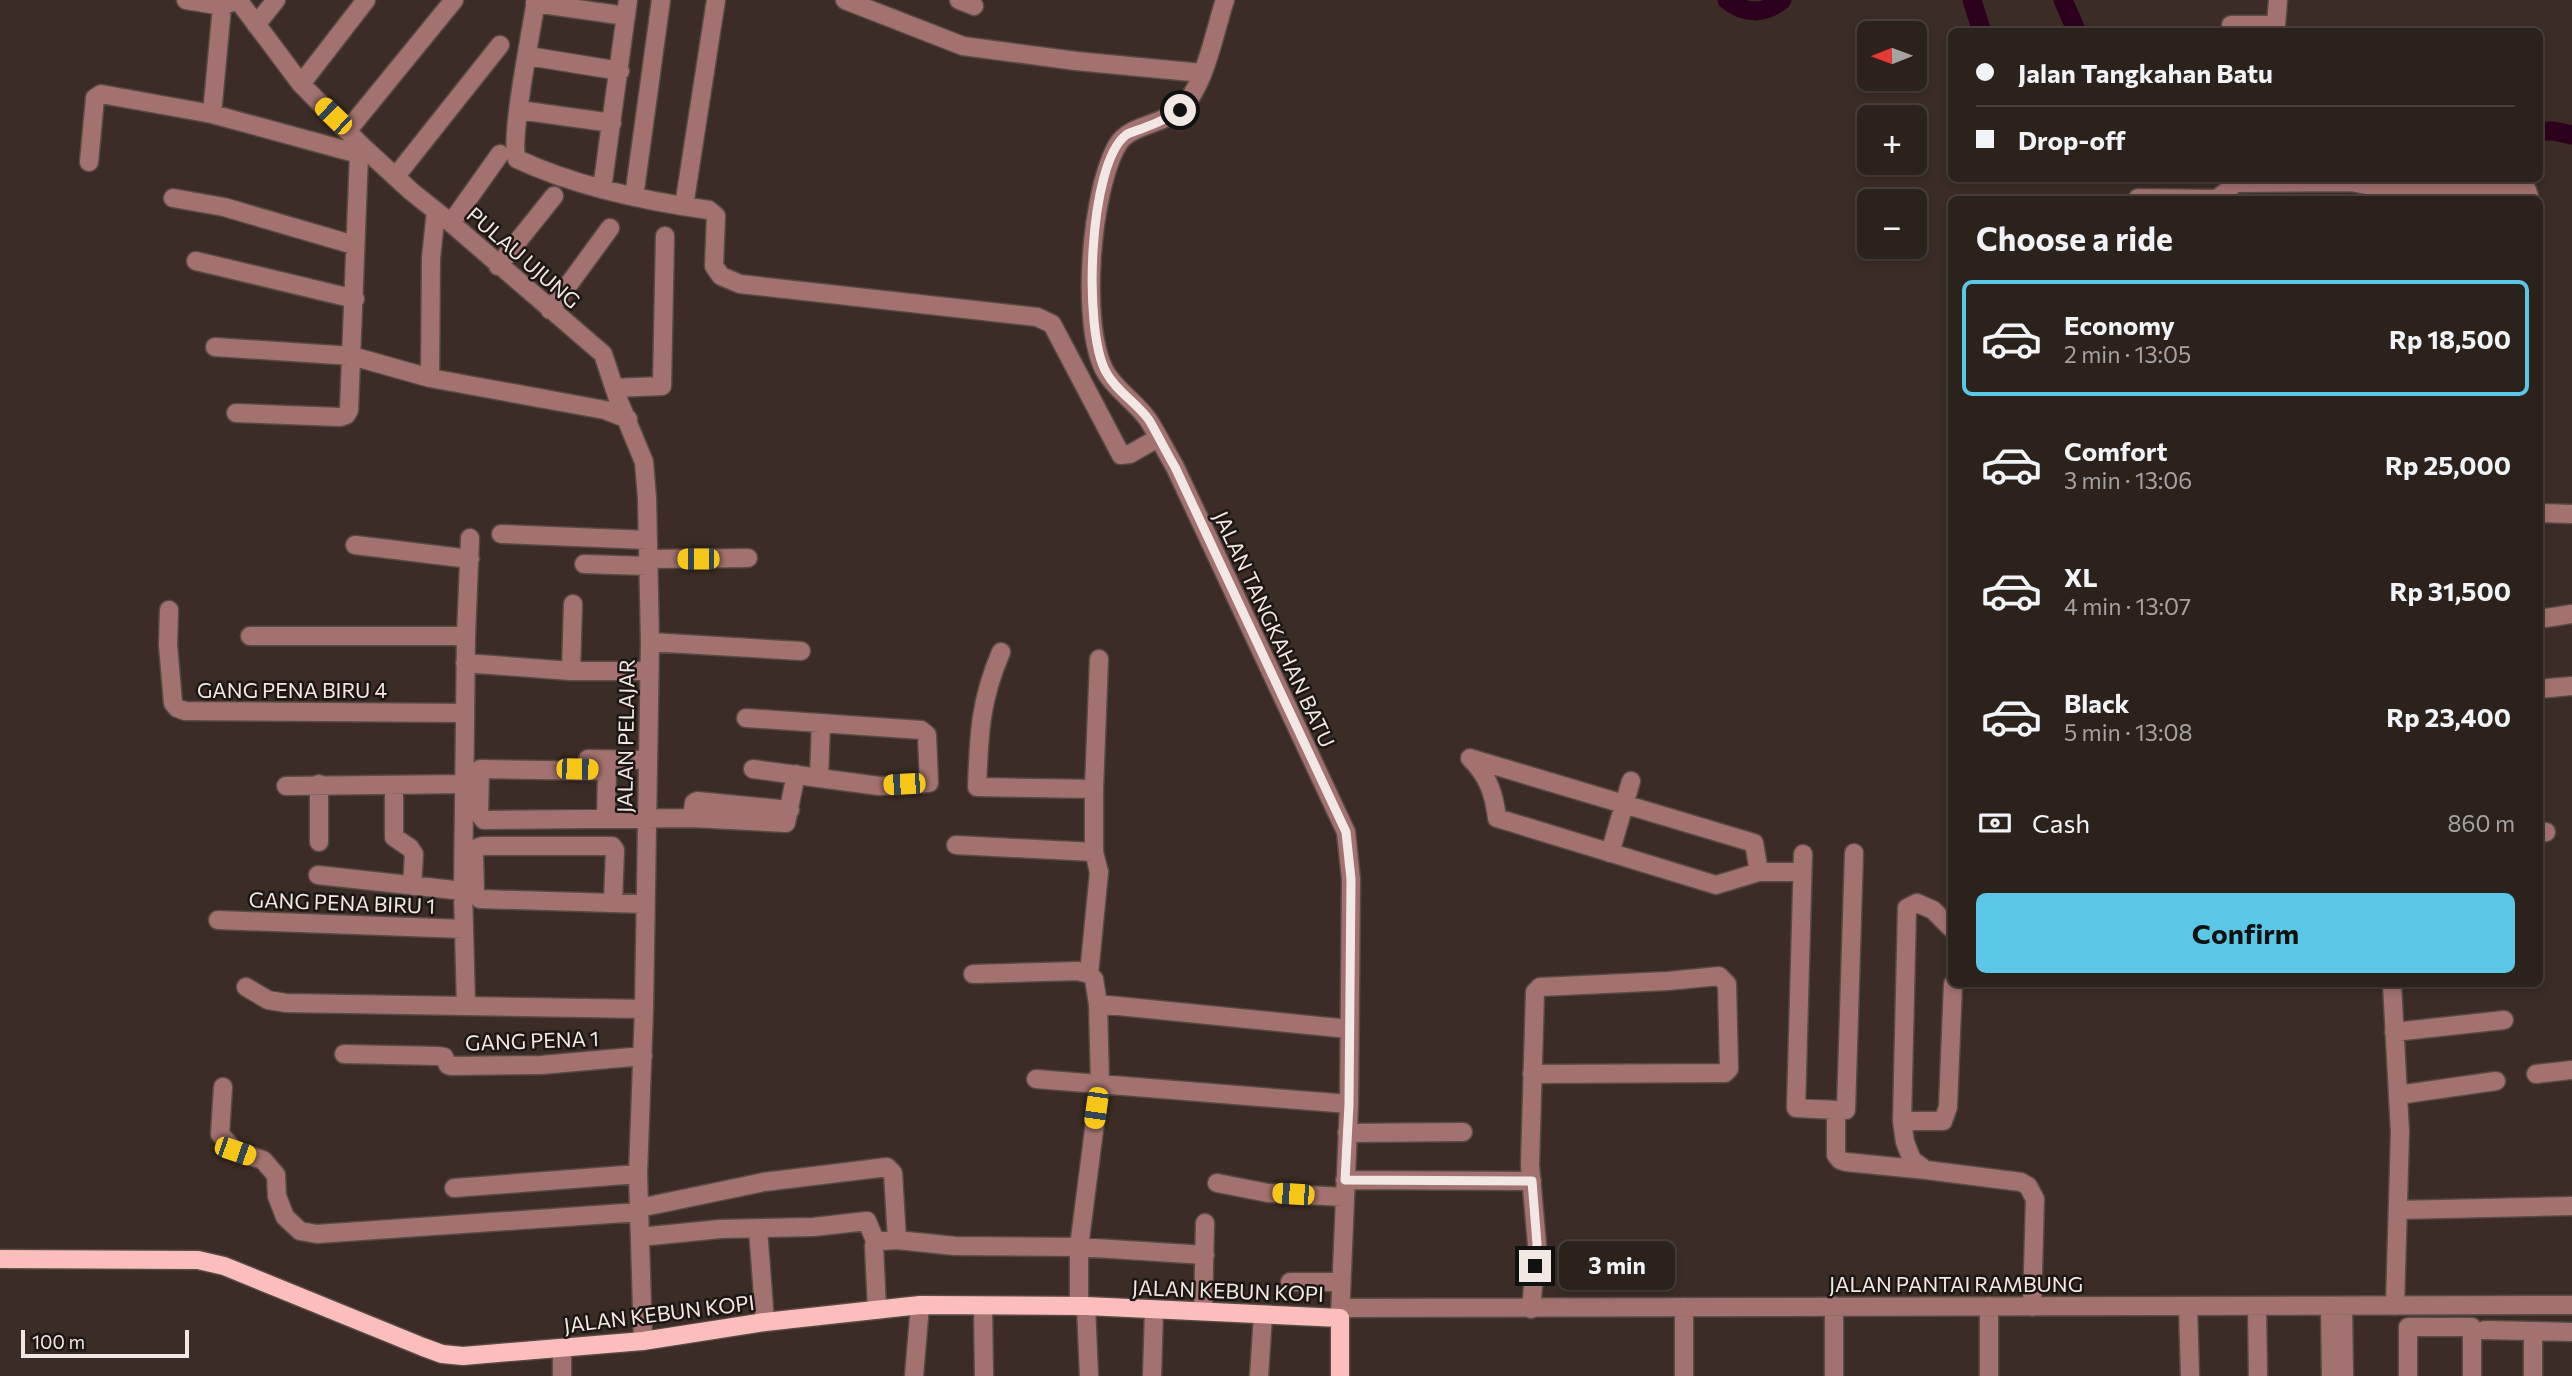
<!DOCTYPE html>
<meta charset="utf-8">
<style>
body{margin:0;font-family:Commissioner,sans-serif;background:#342a25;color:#f1f3f6;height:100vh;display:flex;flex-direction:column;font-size:26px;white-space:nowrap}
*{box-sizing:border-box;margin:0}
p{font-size:23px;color:#a6a4a3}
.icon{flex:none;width:38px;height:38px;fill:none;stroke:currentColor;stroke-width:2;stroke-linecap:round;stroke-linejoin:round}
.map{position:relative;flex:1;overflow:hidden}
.side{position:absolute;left:1948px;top:196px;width:595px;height:791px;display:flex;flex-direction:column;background:#2c221c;border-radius:10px;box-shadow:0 4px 10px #0003,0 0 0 2px #483f3b}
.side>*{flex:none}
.guide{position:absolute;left:1948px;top:28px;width:595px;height:154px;border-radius:10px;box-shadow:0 4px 10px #0003,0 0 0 2px #483f3b;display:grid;align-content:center;height:154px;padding:0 28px;background:#2c221c}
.needle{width:46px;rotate:269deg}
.buttons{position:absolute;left:1857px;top:21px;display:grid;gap:14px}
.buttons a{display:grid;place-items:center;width:70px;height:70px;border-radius:10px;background:#2c221c;box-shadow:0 4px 10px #0003,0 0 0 2px #483f3b;font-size:35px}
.scale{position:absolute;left:21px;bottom:18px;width:168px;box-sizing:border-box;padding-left:7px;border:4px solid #f1e8e3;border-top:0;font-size:19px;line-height:24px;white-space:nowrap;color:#f1e8e3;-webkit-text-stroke:5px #1d1713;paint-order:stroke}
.end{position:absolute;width:32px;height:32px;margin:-16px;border:9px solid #f1e8e3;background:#111;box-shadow:0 0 0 4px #111}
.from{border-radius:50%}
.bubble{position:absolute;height:49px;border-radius:10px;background:#2c221c;box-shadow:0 4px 10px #0003,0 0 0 2px #483f3b;font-size:23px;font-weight:700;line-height:49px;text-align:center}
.car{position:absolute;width:21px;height:42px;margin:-21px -10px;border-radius:9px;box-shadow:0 0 5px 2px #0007;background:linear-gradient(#f5c518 24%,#345 0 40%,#f5c518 0 76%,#345 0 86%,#f5c518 0)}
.guide b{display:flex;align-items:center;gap:24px;height:66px;font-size:26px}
.guide b+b{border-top:2px solid #483f3b}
.guide i{width:18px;height:18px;background:#f1f3f6}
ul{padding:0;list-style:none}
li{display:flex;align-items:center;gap:21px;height:116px;margin:0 14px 10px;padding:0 14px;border:4px solid transparent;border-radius:10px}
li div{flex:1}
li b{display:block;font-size:26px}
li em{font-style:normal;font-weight:700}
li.current{border-color:#5bc7e7}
li>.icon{width:63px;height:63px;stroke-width:1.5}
h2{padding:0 28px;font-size:32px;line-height:84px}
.pay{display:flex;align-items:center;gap:18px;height:77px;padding:0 28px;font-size:26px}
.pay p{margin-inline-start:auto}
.button{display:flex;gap:14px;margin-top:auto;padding:14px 28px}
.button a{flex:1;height:80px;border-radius:10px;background:#5bc7e7;color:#111;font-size:28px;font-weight:700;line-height:80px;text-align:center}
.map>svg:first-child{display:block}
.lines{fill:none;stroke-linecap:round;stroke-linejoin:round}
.river{stroke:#2d011d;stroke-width:19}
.minor-casing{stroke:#584b43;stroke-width:21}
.major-casing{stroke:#584b43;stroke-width:21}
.minor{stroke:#a37170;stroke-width:18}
.major{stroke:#fcbebc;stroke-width:18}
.route{stroke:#f1e8e3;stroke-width:9}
.labels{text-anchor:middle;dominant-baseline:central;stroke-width:5;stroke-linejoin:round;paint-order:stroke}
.street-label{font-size:21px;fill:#f1e8e3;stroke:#1d1713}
</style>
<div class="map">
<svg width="2572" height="1376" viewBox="0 0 2572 1376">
<rect width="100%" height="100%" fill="#3b2d25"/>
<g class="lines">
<!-- river -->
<path class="river" d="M1727,0C1744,14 1764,15 1782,0
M1972,0L1982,32
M2063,0L2077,32
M2539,131H2554L2572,135"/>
<!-- minor casing -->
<g class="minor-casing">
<path id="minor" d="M186,0L222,6
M238,0L301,84L364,148L412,192L451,223L603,354L618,399L644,462L647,498L650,642L644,1009L638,1174L643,1341
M536,0C532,28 509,141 517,159C577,187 644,201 709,210L716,216L714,266L721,276L740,284L1037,317L1052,324L1121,455L1130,454L1158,438
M845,0L963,46L1076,61L1202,73
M959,0L974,6
M1225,0C1214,32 1205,90 1178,111C1160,125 1130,125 1118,144C1091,189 1079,327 1106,373C1117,391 1137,403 1149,421C1158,435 1166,452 1175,467L1346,832L1351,879L1349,1104L1340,1318
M535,3L626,16
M256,25L276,0
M2231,25H2276L2278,0
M528,56L620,71
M301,84L366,0
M519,110L612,123
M212,114L222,6L237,0
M348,130L454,0
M89,162L95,98L101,94L212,114L359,154
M396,176L500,45
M602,189L628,0
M634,197L661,0
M173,198L224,207L354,245
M2138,198L2212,199L2218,198L2227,191
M2228,200L2227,191L2235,183L2351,182L2407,193L2522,188L2527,190L2530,200
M684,206L716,0
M451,223L500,154
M196,261L355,299
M498,266L554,196
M550,310L610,228
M215,347L352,356L430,378L605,410L628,419
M430,378L431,258L436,211
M614,388L662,386L665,236
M236,413L340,417L346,415L349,410L359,154L364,148
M2539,513L2572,514
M501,534L648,540
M355,545L470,559
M648,559L748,558
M584,564L648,566
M169,610L168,645L173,703L177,708L185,711L465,713
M2539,619L2572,614
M250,636H466
M650,642L801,651
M1001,652C980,701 979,734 977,787L1094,789
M465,663L571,671H648
M571,671L573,604
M2539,689L2572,686
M746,718L921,730L927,735L929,783L879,786L819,778
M1470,758C1488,776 1494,793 1497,818L1716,885L1759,872H1802
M588,759L647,760
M1473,759L1754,843L1759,872
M753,769L819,778L821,723
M394,785V837L410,848L414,854L412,886
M286,786L466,784
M692,818L694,803L697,801L790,810
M606,819L607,773L604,771L480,769L479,814L484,820L692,818L786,823L796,774
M2539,833L2546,832
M319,842V784
M956,845L1094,852
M1610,853L1631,781
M1854,853L1846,1110H1836V1155L1840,1160L1846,1162L1926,1170
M1803,854L1796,1108L1836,1110
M318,875L463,891
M613,902L615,850L612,846H483L479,847L474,853L475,893L480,899L645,904
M218,920L464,929
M1951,928L1933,910L1917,903L1907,908L1902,1121L1905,1142L1912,1160L1926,1170L2021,1182L2028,1186L2035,1199L2032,1307
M973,974L1078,971L1089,974L1094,979L1098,1004L1100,1083L1079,1247V1307
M1089,974L1099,872L1094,852V789L1099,659
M2392,984L2400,1132L2395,1306
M246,987L268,1000L286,1003L644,1009
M1098,1004L1349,1029
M466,1006L463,891L466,636L470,538
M2394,1032L2504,1020
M344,1054L438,1056L444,1057L448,1065L451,1066L541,1065L643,1056
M2536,1074L2572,1070
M1036,1079L1349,1104
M223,1087L220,1134L235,1151L263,1160L276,1175L277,1196L285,1217L300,1231L317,1234L639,1212
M2398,1095L2496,1081
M1902,1121H1943L1948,1107L1953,984
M1347,1133L1463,1132
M1345,1180L1532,1181
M1217,1183L1268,1193L1344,1197
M454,1188L638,1174
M639,1208L764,1182L887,1167L893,1173L897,1240
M2398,1210L2572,1206
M758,1229L765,1322
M640,1237L720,1229L813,1227L867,1221L876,1243
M1290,1282H1340
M983,1306L984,1376
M1086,1306L1089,1376
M2188,1306L2190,1376
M2257,1306L2258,1376
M2330,1306L2331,1376
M2343,1306L2344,1376
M1684,1307V1376
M1340,1308L2572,1305
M1531,1309L1537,1244L1530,1165L1535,992L1540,987L1668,981L1719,976L1727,984L1729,1069L1725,1073L1532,1074
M877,1310L874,1246L880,1241L897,1240L955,1246L1079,1247L1205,1255
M1203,1311L1205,1223
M2485,1330L2572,1332
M562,1376V1349
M914,1376L920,1305
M1152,1376L1154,1311
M1259,1376L1263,1315
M1834,1376V1306
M1989,1376V1306
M2408,1376V1327H2472V1376
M2533,1376V1331"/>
</g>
<!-- major casing -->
<g class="major-casing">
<path id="major" d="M0,1259L198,1260L224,1266L423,1347L442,1354L463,1356L643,1341L765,1322L920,1305L1086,1306L1340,1318V1376"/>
</g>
<!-- minor -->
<use href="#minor" class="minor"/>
<!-- major -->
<use href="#major" class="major"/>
</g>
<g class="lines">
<!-- route -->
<path class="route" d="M1180,110C1169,117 1158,123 1146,127C1140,130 1132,131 1126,135C1088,164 1083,331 1106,372C1116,391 1137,403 1149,420C1158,435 1166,452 1175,467L1346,832L1351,879L1349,1104L1345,1180L1532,1181L1537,1244L1535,1266"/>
</g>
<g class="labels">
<!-- street labels -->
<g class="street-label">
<text transform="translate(524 257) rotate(41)">PULAU UJUNG</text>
<text transform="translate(1275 629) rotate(65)">JALAN TANGKAHAN BATU</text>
<text x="292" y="689">GANG PENA BIRU 4</text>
<text transform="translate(625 736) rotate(-89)">JALAN PELAJAR</text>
<text transform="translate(342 902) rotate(2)">GANG PENA BIRU 1</text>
<text transform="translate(532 1040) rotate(-2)">GANG PENA 1</text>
<text x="1956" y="1283">JALAN PANTAI RAMBUNG</text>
<text transform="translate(1228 1290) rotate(2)">JALAN KEBUN KOPI</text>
<text transform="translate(659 1313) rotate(-7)">JALAN KEBUN KOPI</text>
</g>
</g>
</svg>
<div class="buttons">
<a><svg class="needle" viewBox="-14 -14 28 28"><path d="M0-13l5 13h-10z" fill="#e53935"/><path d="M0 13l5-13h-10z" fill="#a6a4a3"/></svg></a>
<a>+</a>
<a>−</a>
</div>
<div class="scale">100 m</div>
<i class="end from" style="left:1180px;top:110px"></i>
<i class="end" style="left:1535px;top:1266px"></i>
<div class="bubble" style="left:1559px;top:1241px;width:116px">3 min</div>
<i class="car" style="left:333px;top:116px;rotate:314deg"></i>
<i class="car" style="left:698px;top:559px;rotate:270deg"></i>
<i class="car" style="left:577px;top:769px;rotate:91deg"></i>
<i class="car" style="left:904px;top:784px;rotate:267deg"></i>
<i class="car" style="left:1096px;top:1108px;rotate:188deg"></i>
<i class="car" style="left:235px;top:1151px;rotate:109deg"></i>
<i class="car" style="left:1293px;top:1194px;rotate:274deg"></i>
<div class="guide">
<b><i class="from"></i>Jalan Tangkahan Batu</b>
<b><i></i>Drop-off</b>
</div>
<section class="side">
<h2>Choose a ride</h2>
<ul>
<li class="current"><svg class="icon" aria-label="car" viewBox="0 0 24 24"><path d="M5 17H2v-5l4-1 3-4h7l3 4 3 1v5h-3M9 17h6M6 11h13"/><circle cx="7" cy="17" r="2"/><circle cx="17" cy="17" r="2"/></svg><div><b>Economy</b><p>2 min · 13:05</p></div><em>Rp 18,500</em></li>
<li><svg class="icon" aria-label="car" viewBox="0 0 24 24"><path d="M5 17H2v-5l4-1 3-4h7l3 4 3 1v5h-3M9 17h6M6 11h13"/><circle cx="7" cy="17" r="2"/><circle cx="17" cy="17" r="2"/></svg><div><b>Comfort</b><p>3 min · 13:06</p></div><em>Rp 25,000</em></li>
<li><svg class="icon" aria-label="car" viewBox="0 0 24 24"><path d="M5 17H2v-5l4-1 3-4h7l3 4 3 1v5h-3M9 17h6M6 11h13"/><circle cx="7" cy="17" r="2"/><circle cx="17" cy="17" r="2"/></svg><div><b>XL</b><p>4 min · 13:07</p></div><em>Rp 31,500</em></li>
<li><svg class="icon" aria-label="car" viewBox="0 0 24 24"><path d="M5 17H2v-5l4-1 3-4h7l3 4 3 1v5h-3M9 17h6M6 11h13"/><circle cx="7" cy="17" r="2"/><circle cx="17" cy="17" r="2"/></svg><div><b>Black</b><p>5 min · 13:08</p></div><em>Rp 23,400</em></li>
</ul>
<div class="pay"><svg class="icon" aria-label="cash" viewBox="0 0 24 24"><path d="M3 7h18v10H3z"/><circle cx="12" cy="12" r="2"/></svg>Cash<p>860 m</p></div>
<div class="button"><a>Confirm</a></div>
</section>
</div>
